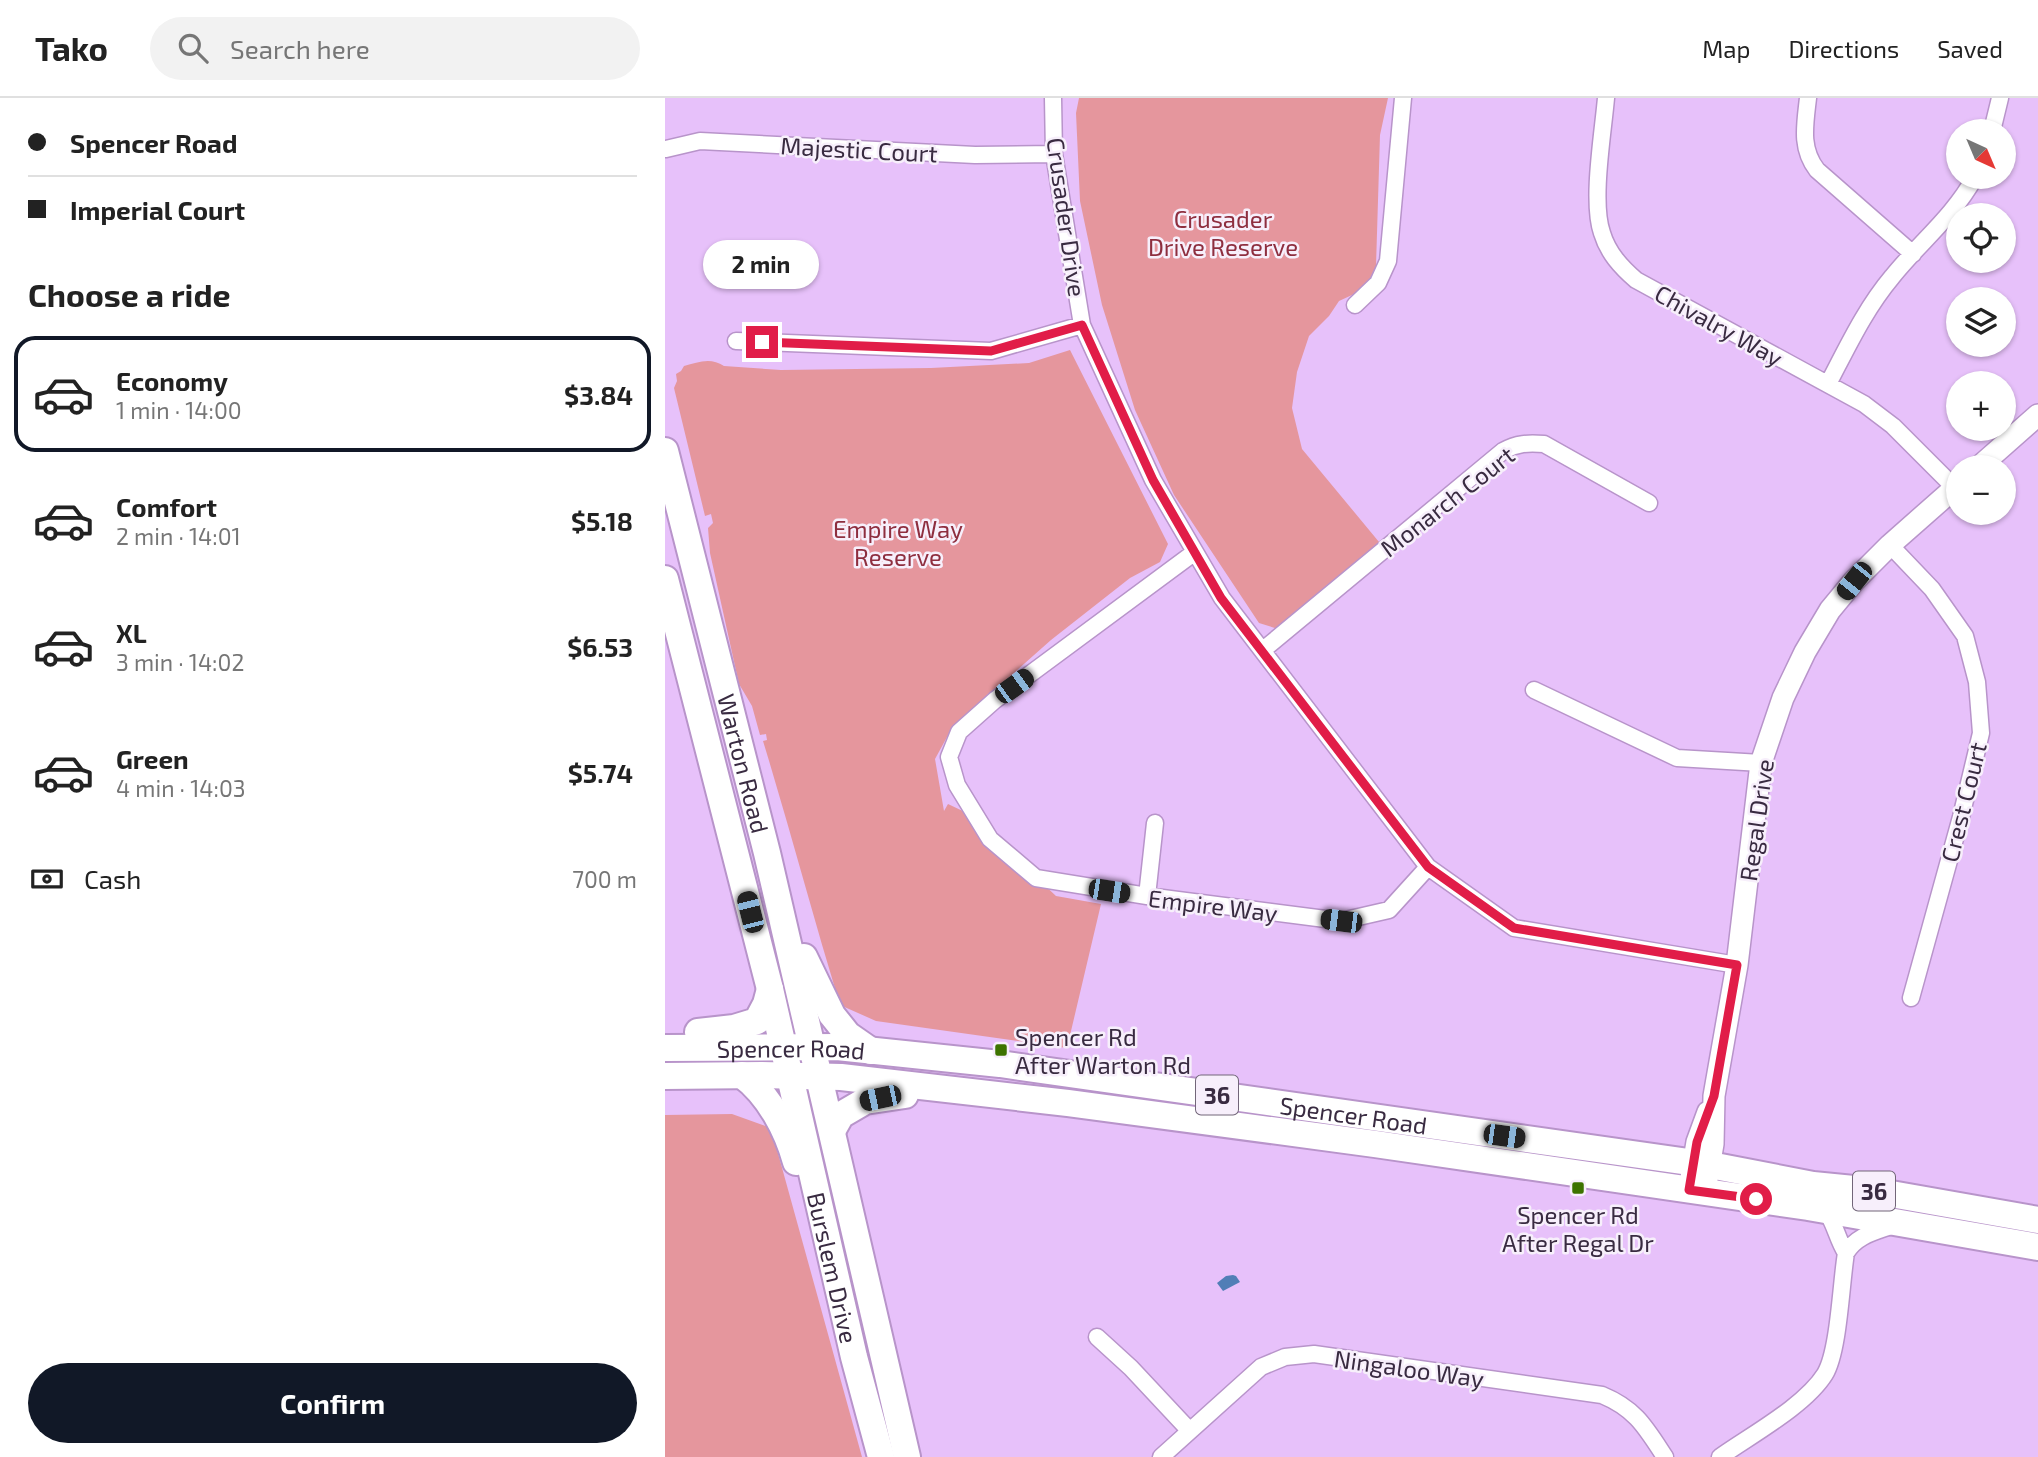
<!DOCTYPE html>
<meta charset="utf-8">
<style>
body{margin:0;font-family:"Exo 2",sans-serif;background:#f2f2f2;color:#222;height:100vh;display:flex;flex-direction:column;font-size:26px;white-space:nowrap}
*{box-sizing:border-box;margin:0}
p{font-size:23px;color:#767676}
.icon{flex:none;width:38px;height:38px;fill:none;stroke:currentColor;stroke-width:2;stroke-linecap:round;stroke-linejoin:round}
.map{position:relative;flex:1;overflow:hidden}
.drawer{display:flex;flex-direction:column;background:#fff;width:665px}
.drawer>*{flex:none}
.guide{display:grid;align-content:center;height:154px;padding:0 28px;background:#fff}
.needle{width:46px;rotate:136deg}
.controls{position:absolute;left:1281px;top:21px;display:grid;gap:14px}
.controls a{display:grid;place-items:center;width:70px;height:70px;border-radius:50%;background:#fff;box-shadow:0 2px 5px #0004;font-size:35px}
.end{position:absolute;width:32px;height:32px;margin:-16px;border:9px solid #e11d48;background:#fff;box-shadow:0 0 0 4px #fff}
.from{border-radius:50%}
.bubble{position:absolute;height:49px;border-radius:24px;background:#fff;box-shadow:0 2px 5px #0004;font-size:23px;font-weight:700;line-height:49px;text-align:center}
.car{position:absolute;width:21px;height:42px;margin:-21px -10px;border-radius:9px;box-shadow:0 0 5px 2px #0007;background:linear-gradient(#222 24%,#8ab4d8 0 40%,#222 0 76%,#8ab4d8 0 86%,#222 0)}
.guide b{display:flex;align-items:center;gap:24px;height:66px;font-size:26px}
.guide b+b{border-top:2px solid #e0e0e0}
.guide i{width:18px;height:18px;background:#222}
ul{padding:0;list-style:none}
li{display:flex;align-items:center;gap:21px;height:116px;margin:0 14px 10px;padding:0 14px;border:4px solid transparent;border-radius:21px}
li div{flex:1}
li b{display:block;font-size:26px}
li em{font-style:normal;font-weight:700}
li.active{border-color:#111827}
li>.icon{width:63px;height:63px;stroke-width:1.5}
h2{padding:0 28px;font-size:32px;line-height:84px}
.pay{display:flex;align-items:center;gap:18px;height:77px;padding:0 28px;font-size:26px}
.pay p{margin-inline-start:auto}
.button{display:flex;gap:14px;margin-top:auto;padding:14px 28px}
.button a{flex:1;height:80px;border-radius:42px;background:#111827;color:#fff;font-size:28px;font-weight:700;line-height:80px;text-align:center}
header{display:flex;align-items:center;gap:42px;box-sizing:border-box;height:98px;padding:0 35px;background:#fff;border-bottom:2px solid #e0e0e0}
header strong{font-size:33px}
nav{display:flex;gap:38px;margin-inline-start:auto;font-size:24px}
.search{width:490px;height:63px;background:#f2f2f2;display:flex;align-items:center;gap:18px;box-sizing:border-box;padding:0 24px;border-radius:38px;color:#767676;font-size:26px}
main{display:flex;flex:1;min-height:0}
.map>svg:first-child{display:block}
.green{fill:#e5969d}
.water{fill:#517eb6}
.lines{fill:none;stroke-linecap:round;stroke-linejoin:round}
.minor-casing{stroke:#b894ca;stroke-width:19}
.tertiary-casing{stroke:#b894ca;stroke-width:24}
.primary-casing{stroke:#b894ca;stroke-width:30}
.minor{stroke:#fff;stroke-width:16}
.tertiary{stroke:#fff;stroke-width:21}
.primary{stroke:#fff;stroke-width:26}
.route{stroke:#e11d48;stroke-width:9}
.poi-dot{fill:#3d7300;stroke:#f7effb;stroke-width:2.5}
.labels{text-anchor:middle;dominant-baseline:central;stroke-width:5;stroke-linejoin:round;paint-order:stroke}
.shield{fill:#f7effb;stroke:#726679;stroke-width:2}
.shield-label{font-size:23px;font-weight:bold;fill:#392b41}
.street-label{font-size:24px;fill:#392b41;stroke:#f7effb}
.park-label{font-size:24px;fill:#8e2e3f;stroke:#f7effb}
.poi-label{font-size:24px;fill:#392b41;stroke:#f7effb;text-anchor:start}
</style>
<header>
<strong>Tako</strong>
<div class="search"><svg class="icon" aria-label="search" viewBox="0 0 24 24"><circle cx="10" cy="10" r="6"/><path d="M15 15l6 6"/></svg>Search here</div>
<nav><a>Map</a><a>Directions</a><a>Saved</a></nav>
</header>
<main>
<section class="drawer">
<div class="guide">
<b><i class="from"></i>Spencer Road</b>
<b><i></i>Imperial Court</b>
</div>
<h2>Choose a ride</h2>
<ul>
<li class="active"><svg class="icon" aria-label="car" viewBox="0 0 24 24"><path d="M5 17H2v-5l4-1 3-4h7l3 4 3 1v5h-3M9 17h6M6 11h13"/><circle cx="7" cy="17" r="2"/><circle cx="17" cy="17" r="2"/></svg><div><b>Economy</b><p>1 min · 14:00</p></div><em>$3.84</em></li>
<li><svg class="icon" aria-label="car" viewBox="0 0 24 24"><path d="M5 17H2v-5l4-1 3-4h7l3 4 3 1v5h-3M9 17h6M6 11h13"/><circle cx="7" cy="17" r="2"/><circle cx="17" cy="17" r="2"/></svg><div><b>Comfort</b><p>2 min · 14:01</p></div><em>$5.18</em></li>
<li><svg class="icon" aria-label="car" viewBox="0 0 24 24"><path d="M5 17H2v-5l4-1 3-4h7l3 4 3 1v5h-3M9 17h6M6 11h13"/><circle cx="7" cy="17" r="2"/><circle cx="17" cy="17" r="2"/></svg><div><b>XL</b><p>3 min · 14:02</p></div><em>$6.53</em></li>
<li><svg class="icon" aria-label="car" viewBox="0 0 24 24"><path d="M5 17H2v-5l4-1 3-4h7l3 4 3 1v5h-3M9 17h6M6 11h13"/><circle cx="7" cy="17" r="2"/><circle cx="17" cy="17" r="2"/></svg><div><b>Green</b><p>4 min · 14:03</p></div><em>$5.74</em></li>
</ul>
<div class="pay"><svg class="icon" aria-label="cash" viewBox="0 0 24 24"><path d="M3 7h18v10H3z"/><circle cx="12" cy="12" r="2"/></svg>Cash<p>700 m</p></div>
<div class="button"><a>Confirm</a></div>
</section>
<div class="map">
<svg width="1373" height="1359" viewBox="0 0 1373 1359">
<rect width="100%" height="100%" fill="#e7c1fa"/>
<!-- green -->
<path class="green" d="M414,0H723L715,37L711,168L700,191L674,203L664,218L644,238L632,274L627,310L637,351L719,450L613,531L594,525L509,397L470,312L437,207L415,103L411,15Z
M405,252L503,446L495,464L465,480L386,542L287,630L270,661L279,713L283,706L304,716L391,798L436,806L402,950L211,923L175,907C148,819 125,731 98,643L102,642L101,636L95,637L87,608L74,586L45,455L43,430L48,425L46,416L40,418L9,290L12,283L11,276L16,273L19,268C33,264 46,259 59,268L116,272L266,270L364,265Z
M67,1016L106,1030L197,1359H0V1017Z"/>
<!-- water -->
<path class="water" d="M568,1177L571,1178L575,1184L558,1193L552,1185L561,1178Z"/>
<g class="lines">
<!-- minor casing -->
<g class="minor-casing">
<path id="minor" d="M388,0L389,56L417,227L488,382L557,500L763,769L849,830L1072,867
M941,0C938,35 926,104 937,135C943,155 956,169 971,182L1199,306L1228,328L1290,390
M1143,0C1140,27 1135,50 1152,72L1248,156
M1327,33L1335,0
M1,51L35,43L310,57L389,56
M690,207L713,185L723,163L738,0
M71,243L326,253L417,227
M1163,286C1182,250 1200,211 1227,179C1256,143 1287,120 1310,79
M1225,447L1267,491L1300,538L1312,584L1316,635L1296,719L1246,900
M530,454L330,602L294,634L284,659L292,687L325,741L371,780L482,798L676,823L724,812L763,769
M598,552L838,353C852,345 863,345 879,346L984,405
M869,592L1012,660L1096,665
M482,798L490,725
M1160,1111C1170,1125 1172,1141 1181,1155
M432,1239L466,1270L524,1332
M496,1359L596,1269L620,1259L649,1256L937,1297C971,1311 981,1330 1000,1359
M1055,1359C1086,1337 1140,1308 1160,1276C1174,1253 1176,1184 1181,1155C1191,1138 1209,1134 1226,1128"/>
</g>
<!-- tertiary casing -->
<g class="tertiary-casing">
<path id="tertiary" d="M1314,369L1373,317
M1026,1080L1032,1044L1043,1014
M1042,1081L1048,1046L1049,998L1072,867L1096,665L1118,600L1140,554L1165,512L1189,483L1225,447L1293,387"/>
</g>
<!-- primary casing -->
<g class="primary-casing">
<g id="primary">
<path id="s1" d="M0,353L102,755L242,1359"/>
<path id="s2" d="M0,481L105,891L189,1259L216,1359"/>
<path d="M139,859L167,917L183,937L206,953"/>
<path d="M33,934L69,930L92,923L101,906L105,891"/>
<path id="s3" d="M0,950L172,949L335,966L1045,1067L1148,1087L1209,1093L1373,1122"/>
<path d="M77,977C104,997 122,1032 131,1064"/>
<path d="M0,978L97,977L176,979L403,1005L710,1046L1143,1109L1373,1149"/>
<path d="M167,1033L176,1017L200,1003L240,997"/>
</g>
</g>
<!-- minor -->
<use href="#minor" class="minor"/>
<!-- tertiary -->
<use href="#tertiary" class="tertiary"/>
<!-- primary -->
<use href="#primary" class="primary"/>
</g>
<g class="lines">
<!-- route -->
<path class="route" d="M97,244L326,253L417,227L488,382L556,500L763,769L849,830L1072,867L1049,998L1032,1044L1024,1092L1091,1101"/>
</g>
<!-- markers -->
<g class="poi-dot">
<rect x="329" y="945" width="14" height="14" rx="3.5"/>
<rect x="906" y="1083" width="14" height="14" rx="3.5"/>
</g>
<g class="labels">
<!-- shield labels -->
<g class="shield">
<rect x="531" y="977.5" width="42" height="39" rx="5"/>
<rect x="1188" y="1073.5" width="42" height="39" rx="5"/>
</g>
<g class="shield-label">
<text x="552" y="997">36</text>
<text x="1209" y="1093">36</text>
</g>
<!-- street labels -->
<g class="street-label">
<text transform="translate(194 51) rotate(3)">Majestic Court</text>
<text transform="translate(402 119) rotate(82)">Crusader Drive</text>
<text transform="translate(1054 227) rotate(29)">Chivalry Way</text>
<text transform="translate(782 403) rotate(-38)">Monarch Court</text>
<text stroke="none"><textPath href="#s1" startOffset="322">Warton Road</textPath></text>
<text transform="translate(1298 704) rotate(-76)">Crest Court</text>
<text transform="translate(1091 722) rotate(-82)">Regal Drive</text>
<text transform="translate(548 807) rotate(7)">Empire Way</text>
<text stroke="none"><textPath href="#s3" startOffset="126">Spencer Road</textPath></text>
<text stroke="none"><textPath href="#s3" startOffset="693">Spencer Road</textPath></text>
<text stroke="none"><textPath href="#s2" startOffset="709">Burslem Drive</textPath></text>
<text transform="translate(744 1270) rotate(8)">Ningaloo Way</text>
</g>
<!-- park labels -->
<g class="park-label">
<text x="558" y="120">Crusader<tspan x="558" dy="28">Drive Reserve</tspan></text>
<text x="233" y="430">Empire Way<tspan x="233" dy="28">Reserve</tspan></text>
</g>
<!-- poi labels -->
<g class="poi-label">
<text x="350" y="938">Spencer Rd<tspan x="350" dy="28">After Warton Rd</tspan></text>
<text x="913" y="1116" text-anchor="middle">Spencer Rd<tspan x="913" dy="28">After Regal Dr</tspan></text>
</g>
</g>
</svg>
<div class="controls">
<a><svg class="needle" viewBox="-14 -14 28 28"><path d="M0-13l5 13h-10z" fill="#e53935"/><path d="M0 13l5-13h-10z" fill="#767676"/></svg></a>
<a><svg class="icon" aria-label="locate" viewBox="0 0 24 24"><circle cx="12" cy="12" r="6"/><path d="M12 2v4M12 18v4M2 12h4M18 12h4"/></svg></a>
<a><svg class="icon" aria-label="layers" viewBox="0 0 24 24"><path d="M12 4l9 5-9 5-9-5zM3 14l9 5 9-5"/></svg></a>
<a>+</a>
<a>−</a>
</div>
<i class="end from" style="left:1091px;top:1101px"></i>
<i class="end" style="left:97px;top:244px"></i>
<div class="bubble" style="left:38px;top:142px;width:116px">2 min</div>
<i class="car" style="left:1189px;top:483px;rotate:219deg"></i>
<i class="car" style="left:349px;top:588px;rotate:54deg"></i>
<i class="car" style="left:444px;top:793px;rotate:99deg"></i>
<i class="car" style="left:85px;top:814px;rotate:346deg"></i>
<i class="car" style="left:676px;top:823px;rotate:277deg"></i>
<i class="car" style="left:215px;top:1000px;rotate:258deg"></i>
<i class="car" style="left:839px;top:1038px;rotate:98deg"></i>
</div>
</main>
